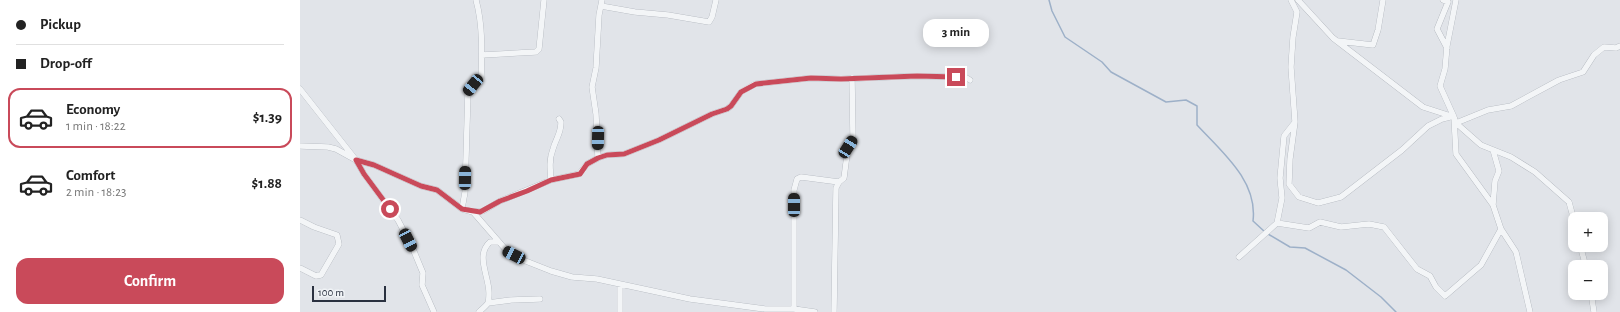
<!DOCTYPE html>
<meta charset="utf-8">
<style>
body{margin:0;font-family:"Alegreya Sans",sans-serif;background:#f6f6f6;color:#222;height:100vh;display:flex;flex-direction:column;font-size:15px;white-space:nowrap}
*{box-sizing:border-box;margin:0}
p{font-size:13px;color:#767676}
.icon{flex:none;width:22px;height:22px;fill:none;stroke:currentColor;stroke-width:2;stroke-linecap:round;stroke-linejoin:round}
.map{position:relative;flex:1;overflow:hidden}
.details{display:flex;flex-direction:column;background:#fff;width:300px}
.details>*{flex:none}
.top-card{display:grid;align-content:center;height:88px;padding:0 16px;background:#fff}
.tools{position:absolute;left:1268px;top:212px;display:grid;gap:8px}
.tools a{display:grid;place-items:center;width:40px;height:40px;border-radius:8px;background:#fff;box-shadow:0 2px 10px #0003;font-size:20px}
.scale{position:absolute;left:12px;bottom:10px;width:74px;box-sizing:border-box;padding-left:4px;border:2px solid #2a3140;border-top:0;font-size:11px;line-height:14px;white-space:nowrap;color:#2a3140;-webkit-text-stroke:3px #f0f3f6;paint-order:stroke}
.end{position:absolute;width:18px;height:18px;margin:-9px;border:5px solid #c94a5a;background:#fff;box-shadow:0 0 0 2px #fff}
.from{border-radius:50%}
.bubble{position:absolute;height:28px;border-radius:12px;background:#fff;box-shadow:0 2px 10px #0003;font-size:13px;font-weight:600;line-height:28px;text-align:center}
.car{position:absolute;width:12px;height:24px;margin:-12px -6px;border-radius:5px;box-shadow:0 0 3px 1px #0007;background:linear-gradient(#222 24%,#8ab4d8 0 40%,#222 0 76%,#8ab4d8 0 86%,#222 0)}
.top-card b{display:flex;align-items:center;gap:14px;height:38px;font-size:15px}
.top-card b+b{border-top:1px solid #e0e0e0}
.top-card i{width:10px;height:10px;background:#222}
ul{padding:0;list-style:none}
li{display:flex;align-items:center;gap:12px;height:60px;margin:0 8px 6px;padding:0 8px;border:2px solid transparent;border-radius:12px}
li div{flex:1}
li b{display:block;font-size:15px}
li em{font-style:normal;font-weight:600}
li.on{border-color:#c94a5a}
li>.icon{width:36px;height:36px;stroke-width:1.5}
.primary-button{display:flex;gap:8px;margin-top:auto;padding:8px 16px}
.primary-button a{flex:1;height:46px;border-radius:12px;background:#c94a5a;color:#fff;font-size:16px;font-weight:600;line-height:46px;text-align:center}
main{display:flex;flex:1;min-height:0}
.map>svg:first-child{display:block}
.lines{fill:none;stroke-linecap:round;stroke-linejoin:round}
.stream{stroke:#9db0c8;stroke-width:1.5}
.minor-casing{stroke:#a6abb3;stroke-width:6}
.minor{stroke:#f3f5f7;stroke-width:5.5}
.route{stroke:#c94a5a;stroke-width:5}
</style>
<main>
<section class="details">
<div class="top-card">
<b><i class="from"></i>Pickup</b>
<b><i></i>Drop-off</b>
</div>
<ul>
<li class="on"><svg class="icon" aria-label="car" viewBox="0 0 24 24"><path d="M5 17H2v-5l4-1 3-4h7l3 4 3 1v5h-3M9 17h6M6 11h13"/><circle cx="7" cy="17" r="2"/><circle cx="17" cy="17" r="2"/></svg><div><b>Economy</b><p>1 min · 18:22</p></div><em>$1.39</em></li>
<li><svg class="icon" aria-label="car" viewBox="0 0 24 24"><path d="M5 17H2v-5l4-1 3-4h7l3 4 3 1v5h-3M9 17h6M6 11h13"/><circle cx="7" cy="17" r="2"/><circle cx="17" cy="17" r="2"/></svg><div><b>Comfort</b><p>2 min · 18:23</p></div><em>$1.88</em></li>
</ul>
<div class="primary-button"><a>Confirm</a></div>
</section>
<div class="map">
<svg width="1320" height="312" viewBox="0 0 1320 312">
<rect width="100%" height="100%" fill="#e1e4e9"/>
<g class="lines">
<!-- stream -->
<path class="stream" d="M749,0L752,11L765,37L802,62L811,72L866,102L886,100L897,106V125C922,152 958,181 953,221L965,232
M968,234L990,247L1005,248L1046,270L1081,297L1096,312"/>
<!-- minor casing -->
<g class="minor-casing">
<path id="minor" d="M998,0L1033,38L1123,107L1154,117L1156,123L1181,145L1211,157L1235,172L1269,202L1275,224
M1143,0L1148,2L1137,29L1147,48
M1156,0L1147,46L1145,69L1140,86L1154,117L1156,154L1193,205
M301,6L335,12L368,15L409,22L412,17L416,0
M1038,41L1073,45L1078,30L1083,0
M182,55L236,52L239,49L244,0
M0,89L56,160L64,174L98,220L113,249L123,273L122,285L134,312
M995,122L990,159L989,184L999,197L1018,203L1041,197L1102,150L1128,126L1142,119L1150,117
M1156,123L1188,110L1211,106L1259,80L1283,72L1294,55L1304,47L1316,48L1320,46
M0,146L28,147L36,149L56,160L74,165L121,186L137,190L162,209L173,212L207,251L218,258L251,271L272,277L297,279L390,299L465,309H494L515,312
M1193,150L1199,171L1195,181L1193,205L1201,229L1216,252L1230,312
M298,158L296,114L292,87L296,68L299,15L302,0
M251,180C250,169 249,159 253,149C256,138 261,134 261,122L259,119
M162,209L165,192L168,91L173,85L181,80C182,54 183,25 176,0
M173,212L183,211L200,201L251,180L279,174L287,164L298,158L307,155L324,154L359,140L412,114L427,109L431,106L441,92L455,84L511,78L541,79L617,76L665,77L670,80
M0,220L14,227L37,235L39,244L21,275L16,276L0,268
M977,223L1009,228L1020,222L1041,227L1069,224L1084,227L1117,269L1130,276L1136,287L1145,296L1181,265L1201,229
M1280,245L1286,267
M939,257L977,223L982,198L980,178L984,136L995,122L991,67L993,37L997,12L991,0
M320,284V312
M1291,293L1294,312
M188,303L211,300L240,299
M494,309V190L497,179L501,177L539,182
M179,312C182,309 186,306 188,303C189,300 189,296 189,293C189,276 175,255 190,242H198
M534,312L536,188L539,182L544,178L548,147L553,138L552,78"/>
</g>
<!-- minor -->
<use href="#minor" class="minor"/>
</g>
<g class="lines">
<!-- route -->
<path class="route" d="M90,209L64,174L56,160L74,165L121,186L137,190L162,209L180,212L200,201L227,191L251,180L280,174L287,164L298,158L307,155L324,154L359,140L412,114L427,109L431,106L441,92L456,84L511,78L541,79L617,76L656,77"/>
</g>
</svg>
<div class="tools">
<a>+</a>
<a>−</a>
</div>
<div class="scale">100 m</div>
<i class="end from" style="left:90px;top:209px"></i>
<i class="end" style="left:656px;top:77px"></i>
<div class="bubble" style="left:623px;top:19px;width:66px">3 min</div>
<i class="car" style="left:173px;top:85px;rotate:219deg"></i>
<i class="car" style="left:298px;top:138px;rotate:181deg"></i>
<i class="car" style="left:548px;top:147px;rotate:32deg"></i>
<i class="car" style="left:165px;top:178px;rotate:1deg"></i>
<i class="car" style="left:494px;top:205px;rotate:0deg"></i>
<i class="car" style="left:108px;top:240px;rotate:153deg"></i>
<i class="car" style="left:214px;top:255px;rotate:297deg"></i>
</div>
</main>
